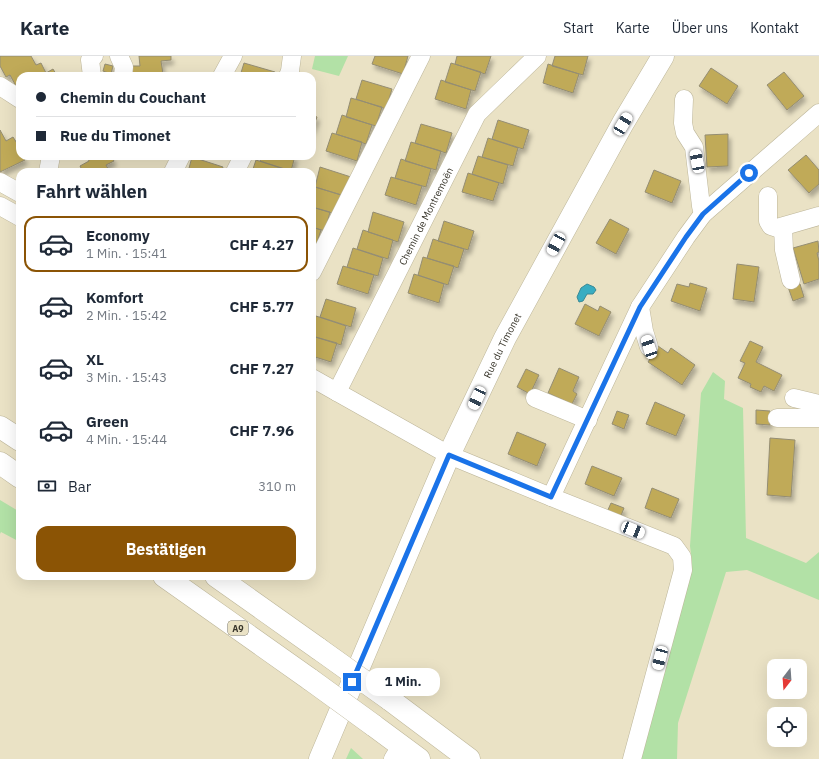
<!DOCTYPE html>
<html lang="de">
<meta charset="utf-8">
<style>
body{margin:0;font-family:"IBM Plex Sans",sans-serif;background:#f6f6f7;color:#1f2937;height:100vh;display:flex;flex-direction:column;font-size:15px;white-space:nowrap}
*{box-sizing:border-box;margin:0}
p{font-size:13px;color:#747a83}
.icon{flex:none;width:22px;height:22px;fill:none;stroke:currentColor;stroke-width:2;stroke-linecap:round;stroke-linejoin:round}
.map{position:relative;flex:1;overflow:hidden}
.sheet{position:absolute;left:16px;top:112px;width:300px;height:412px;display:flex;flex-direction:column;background:#fff;border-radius:12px;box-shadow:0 4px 16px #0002}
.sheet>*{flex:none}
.guide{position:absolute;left:16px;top:16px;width:300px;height:88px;border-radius:12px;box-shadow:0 4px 16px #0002;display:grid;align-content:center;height:88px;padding:0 20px;background:#fff}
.needle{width:26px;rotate:197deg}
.buttons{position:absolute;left:767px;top:603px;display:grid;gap:8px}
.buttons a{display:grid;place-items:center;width:40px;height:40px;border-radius:8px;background:#fff;box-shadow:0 4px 16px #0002;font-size:20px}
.end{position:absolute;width:18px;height:18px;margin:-9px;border:5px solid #1a73e8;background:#fff;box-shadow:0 0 0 2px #fff}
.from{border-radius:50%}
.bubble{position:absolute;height:28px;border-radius:12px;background:#fff;box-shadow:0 4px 16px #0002;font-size:13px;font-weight:700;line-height:28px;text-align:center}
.car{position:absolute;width:12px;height:24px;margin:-12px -6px;border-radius:5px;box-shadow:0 0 3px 1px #0007;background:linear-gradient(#fff 24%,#345 0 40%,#fff 0 76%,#345 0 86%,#fff 0)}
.guide b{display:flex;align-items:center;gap:14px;height:38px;font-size:15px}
.guide b+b{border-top:1px solid #e0e1e3}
.guide i{width:10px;height:10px;background:#1f2937}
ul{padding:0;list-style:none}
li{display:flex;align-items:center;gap:12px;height:56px;margin:0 8px 6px;padding:0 12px;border:2px solid transparent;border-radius:12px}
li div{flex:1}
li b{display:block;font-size:15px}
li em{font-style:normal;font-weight:700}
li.selected{border-color:#8b5405}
li>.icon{width:36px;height:36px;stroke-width:1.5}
h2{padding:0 20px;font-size:18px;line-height:48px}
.pay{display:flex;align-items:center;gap:10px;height:44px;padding:0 20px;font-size:15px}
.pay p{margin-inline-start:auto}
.button{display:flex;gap:8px;margin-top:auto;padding:8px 20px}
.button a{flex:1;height:46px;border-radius:12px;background:#8b5405;color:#fff;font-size:16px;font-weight:700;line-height:46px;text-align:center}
header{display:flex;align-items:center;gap:24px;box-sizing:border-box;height:56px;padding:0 20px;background:#fff;border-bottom:1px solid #e0e1e3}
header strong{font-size:19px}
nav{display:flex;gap:22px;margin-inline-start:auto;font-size:14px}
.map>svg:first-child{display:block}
.green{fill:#b2e1a6}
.water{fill:#38adc2;stroke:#388995}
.building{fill:#c0aa58;stroke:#948d73;filter:url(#shadow)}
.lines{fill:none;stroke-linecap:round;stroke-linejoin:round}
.minor-casing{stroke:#bdb69a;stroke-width:19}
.major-casing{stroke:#bdb69a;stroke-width:23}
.highway-casing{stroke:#bdb69a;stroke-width:23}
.minor{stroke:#fff;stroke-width:18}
.major{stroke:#fff;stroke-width:22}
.highway{stroke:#fff;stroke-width:22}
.highway-bridge-casing{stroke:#bdb69a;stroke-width:23;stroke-linecap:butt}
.highway-bridge{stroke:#fff;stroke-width:22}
.route{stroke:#1a73e8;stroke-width:5}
.labels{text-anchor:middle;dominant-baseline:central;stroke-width:4;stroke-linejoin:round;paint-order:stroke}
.shield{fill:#eae2c5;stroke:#6e6a59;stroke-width:1}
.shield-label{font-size:9px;font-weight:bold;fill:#39362b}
.street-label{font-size:10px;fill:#39362b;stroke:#eae2c5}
</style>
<header>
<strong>Karte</strong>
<nav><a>Start</a><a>Karte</a><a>Über uns</a><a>Kontakt</a></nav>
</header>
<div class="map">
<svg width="819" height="703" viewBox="0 0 819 703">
<defs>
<filter id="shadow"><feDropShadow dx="2.5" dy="4.5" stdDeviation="2" flood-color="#0004"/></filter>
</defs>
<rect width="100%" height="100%" fill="#eae2c5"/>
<!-- green -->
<path class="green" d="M315,0H348L339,20L312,13Z
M713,316L725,325L724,343L743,352L746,482L806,507L819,496V544L747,514L726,516L678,667L677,703H638L692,506L690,490L701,337Z
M0,444L20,456V486L1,476L0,478Z
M351,692L363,703H346Z"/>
<!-- water -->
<path class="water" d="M587,228L594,231L596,234L593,238H587L583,245L579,246L577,241L581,232Z"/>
<!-- building -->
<path class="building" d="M0,0H31L36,9L41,7L46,17L53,13L56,18V20H20V30L17,32L10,19L6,21L0,10Z
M139,0H171V4L161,5L163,18L132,20L131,10H140Z
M375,0H408L403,18L372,8Z
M457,0H491L485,18L455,8Z
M555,0H588L583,19L552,10Z
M244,7L275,16L274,20H240Z
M451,7L481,16L475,35L445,26Z
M105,8L113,10L111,18L103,15Z
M548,8L579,18L573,37L543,27Z
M711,12L738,30L727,48L699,30Z
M784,16L804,40L787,54L767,29Z
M362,24L392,33L386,53L356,43Z
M441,24L471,34L466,53L435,43Z
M351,42L382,51L376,70L346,61Z
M312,59L317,61L312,75Z
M342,59L372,69L366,88L336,78Z
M498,64L529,74L523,93L492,83Z
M421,68L452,77L446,97L415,87Z
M0,74L6,85L13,81L20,92V100H23L25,104L0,116Z
M332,77L362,86L357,105L326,95Z
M728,78V110L707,111L705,79Z
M488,82L518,92L513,110L482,101Z
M411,86L441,95L436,114L405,105Z
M806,99L819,114V128L809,137L788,114Z
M87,100H111L114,105L106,109L110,116H83L80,110L89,105Z
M262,100H295L291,115L260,105Z
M478,100L508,109L503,128L472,118Z
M192,101L223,111L221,116H188Z
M401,103L431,113L426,131L395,122Z
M256,104L287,114L286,116H252Z
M320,111L351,121L345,140L315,131Z
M654,114L681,125L672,147L645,136Z
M468,117L499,127L493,145L462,136Z
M391,121L422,130L416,149L385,139Z
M312,130L341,139L335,158L312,151Z
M312,151L330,156L325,175L312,171Z
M373,156L404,166L398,186L368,176Z
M610,163L629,173L616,198L596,187Z
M444,165L474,175L468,194L438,185Z
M312,171L321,174L315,193L312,192Z
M363,174L393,184L388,203L357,193Z
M433,183L464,193L458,212L427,202Z
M818,185L819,196L817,197L819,205V223L804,228L793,192Z
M353,192L383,202L378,220L347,211Z
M423,201L454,210L448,229L418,219Z
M737,208L759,211L754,246L733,243Z
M343,210L374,219L368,238L337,228Z
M414,218L444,228L439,247L408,237Z
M690,227L707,232L700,255L671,245L677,228L689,231Z
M800,228L804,241L793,245L788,231Z
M326,243L356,252L351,271L320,261Z
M585,248L598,255L600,250L611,256L599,280L575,268Z
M316,260L346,270L341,289L312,280V273Z
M312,280L337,287L331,306L312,300Z
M750,285L763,291L756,306L782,319L774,335L764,330L761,336L750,331L751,328L738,322L745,307L740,305Z
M658,290L668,297L671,292L695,309L682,329L648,306Z
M559,312L579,321L573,335L577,338L572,348L548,337Z
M526,313L539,319L530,338L517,331Z
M655,346L685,359L676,380L646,368Z
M756,354L770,355V369L756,368Z
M617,355L629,359L624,373L612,368Z
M517,376L546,388L537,410L508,398Z
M770,382L795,384L791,441L767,439Z
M592,410L622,422L614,440L585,428Z
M652,432L679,443L671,462L645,452Z
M611,447L624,452L620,462L607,456Z"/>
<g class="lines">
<!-- minor casing -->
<g class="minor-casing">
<g id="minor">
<path d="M119,0L124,11L123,20"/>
<path d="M92,20L90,4L94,0"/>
<path d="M222,20L233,0"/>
<path d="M288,20L290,15L292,0"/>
<path d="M0,30L20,43"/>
<path d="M684,43L683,67L685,77L694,91L701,150L703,158"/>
<path d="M48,116L51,100"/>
<path d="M173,116L181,100"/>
<path d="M235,116L243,100"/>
<path d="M0,126L20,137"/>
<path d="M768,140V165L771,170L777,172L819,160"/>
<path d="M0,150L20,161"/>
<path d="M783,171L784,194L791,224"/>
<path d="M312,216L421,0"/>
<path d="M640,251L644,275L649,291"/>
<path d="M312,322L449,399L551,441L640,251L686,181L703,158L819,57"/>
<path id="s1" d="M337,336L477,58L537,0"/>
<path d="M535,342L588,364"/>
<path d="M794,342L819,348"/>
<path d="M777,362H819"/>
<path d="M551,441L674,490L682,501L683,514L632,703"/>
<path d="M393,703L401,690"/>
</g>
</g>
<!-- major casing -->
<g class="major-casing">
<g id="major">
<path id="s2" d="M320,703L428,448L449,399L505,282L623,67L663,0"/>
</g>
</g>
<!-- highway casing -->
<g class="highway-casing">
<path id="highway" d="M0,371L20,384
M0,407L20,421
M164,520L311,624
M216,520L319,593
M389,643L469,703
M373,669L419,703"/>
</g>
<!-- minor -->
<use href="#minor" class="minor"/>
<!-- major -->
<use href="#major" class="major"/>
<!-- highway -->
<use href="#highway" class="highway"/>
<!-- highway-bridge casing -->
<g class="highway-bridge-casing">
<path id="highway-bridge" d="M319,593L389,643
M311,624L373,669"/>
</g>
<!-- highway-bridge -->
<use href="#highway-bridge" class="highway-bridge"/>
</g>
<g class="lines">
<!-- route -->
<path class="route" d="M352,626L449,399L551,441L640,251L686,181L703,158L749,117"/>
</g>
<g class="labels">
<!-- shield labels -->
<rect class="shield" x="228" y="565" width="20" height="14" rx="3"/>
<g class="shield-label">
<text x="238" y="572">A9</text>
</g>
<!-- street labels -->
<g class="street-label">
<text stroke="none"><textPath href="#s1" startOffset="197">Chemin de Montremoën</textPath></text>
<text stroke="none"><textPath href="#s2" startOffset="452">Rue du Timonet</textPath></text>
</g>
</g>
</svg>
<div class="buttons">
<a><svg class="needle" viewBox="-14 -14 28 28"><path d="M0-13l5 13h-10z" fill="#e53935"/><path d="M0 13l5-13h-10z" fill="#747a83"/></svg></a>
<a><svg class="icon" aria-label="locate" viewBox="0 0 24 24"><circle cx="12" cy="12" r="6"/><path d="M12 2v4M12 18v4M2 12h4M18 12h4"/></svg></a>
</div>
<i class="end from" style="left:749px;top:117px"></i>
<i class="end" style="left:352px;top:626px"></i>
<div class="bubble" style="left:366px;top:612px;width:74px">1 Min.</div>
<i class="car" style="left:623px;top:68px;rotate:31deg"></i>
<i class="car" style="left:697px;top:105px;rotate:349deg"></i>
<i class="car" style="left:556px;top:188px;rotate:209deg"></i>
<i class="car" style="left:649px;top:291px;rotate:342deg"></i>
<i class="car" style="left:477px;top:342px;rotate:205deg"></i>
<i class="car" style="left:633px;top:474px;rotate:112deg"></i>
<i class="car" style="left:660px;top:602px;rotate:195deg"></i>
<div class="guide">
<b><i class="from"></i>Chemin du Couchant</b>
<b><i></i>Rue du Timonet</b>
</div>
<section class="sheet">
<h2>Fahrt wählen</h2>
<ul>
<li class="selected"><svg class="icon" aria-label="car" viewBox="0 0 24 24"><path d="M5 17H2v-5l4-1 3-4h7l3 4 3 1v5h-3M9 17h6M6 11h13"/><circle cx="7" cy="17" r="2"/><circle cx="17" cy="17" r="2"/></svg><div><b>Economy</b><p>1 Min. · 15:41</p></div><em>CHF 4.27</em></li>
<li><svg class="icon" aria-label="car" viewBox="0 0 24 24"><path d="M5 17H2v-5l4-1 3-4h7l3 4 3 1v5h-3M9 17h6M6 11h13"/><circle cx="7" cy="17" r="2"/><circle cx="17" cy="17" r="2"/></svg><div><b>Komfort</b><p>2 Min. · 15:42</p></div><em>CHF 5.77</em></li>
<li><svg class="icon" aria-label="car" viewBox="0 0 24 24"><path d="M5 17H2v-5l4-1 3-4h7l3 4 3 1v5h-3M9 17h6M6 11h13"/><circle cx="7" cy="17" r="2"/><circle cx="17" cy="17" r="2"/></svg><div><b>XL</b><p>3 Min. · 15:43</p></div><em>CHF 7.27</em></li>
<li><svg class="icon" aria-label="car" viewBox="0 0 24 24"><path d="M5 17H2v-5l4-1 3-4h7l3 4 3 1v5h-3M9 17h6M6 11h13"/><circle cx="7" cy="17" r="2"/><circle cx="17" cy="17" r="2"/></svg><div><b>Green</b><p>4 Min. · 15:44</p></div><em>CHF 7.96</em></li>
</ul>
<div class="pay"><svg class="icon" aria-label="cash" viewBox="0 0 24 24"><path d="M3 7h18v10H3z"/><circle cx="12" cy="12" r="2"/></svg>Bar<p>310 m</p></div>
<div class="button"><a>Bestätigen</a></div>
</section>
</div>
